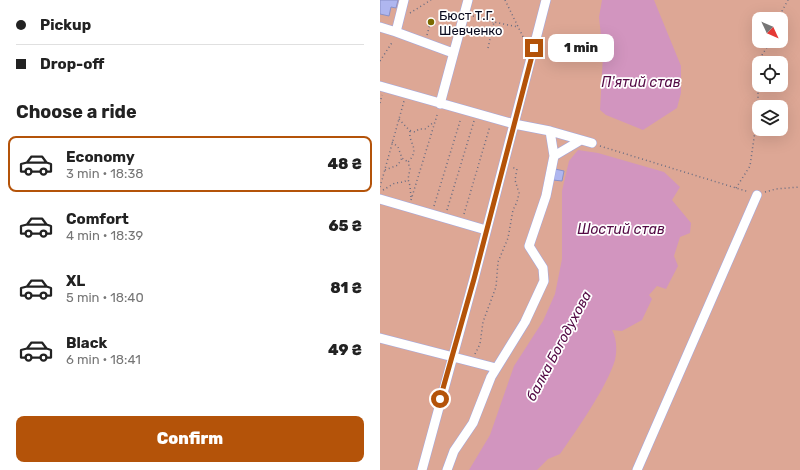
<!DOCTYPE html>
<meta charset="utf-8">
<style>
body{margin:0;font-family:Rubik,sans-serif;background:#f6f6f6;color:#222;height:100vh;display:flex;flex-direction:column;font-size:15px;white-space:nowrap}
*{box-sizing:border-box;margin:0}
p{font-size:13px;color:#767676}
.icon{flex:none;width:22px;height:22px;fill:none;stroke:currentColor;stroke-width:2;stroke-linecap:round;stroke-linejoin:round}
.map{position:relative;flex:1;overflow:hidden}
.panel{display:flex;flex-direction:column;background:#fff;width:380px}
.panel>*{flex:none}
.banner{display:grid;align-content:center;height:88px;padding:0 16px;background:#fff}
.needle{width:26px;rotate:134deg}
.buttons{position:absolute;left:372px;top:12px;display:grid;gap:8px}
.buttons a{display:grid;place-items:center;width:36px;height:36px;border-radius:8px;background:#fff;box-shadow:0 4px 16px #0002;font-size:20px}
.end{position:absolute;width:18px;height:18px;margin:-9px;border:5px solid #b45309;background:#fff;box-shadow:0 0 0 2px #fff}
.from{border-radius:50%}
.bubble{position:absolute;height:28px;border-radius:8px;background:#fff;box-shadow:0 4px 16px #0002;font-size:13px;font-weight:800;line-height:28px;text-align:center}
.banner b{display:flex;align-items:center;gap:14px;height:38px;font-size:15px}
.banner b+b{border-top:1px solid #e0e0e0}
.banner i{width:10px;height:10px;background:#222}
ul{padding:0;list-style:none}
li{display:flex;align-items:center;gap:12px;height:56px;margin:0 8px 6px;padding:0 8px;border:2px solid transparent;border-radius:8px}
li div{flex:1}
li b{display:block;font-size:15px}
li em{font-style:normal;font-weight:800}
li.on{border-color:#b45309}
li>.icon{width:36px;height:36px;stroke-width:1.5}
h2{padding:0 16px;font-size:18px;line-height:48px}
.button{display:flex;gap:8px;margin-top:auto;padding:8px 16px}
.button a{flex:1;height:46px;border-radius:8px;background:#b45309;color:#fff;font-size:16px;font-weight:800;line-height:46px;text-align:center}
main{display:flex;flex:1;min-height:0}
.map>svg:first-child{display:block}
.green{fill:#dda795;fill-rule:evenodd}
.water{fill:#d295bf}
.building{fill:#afb6ef;stroke:#8a90c7}
.lines{fill:none;stroke-linecap:round;stroke-linejoin:round}
.minor-casing{stroke:#a1a8e1;stroke-width:10}
.path{stroke:#6a6d82;stroke-width:1.5;stroke-dasharray:1 3;stroke-linecap:butt}
.minor{stroke:#fff;stroke-width:9}
.route{stroke:#b45309;stroke-width:5}
.poi-dot{fill:#7a6a01;stroke:#fff;stroke-width:1.5}
.labels{text-anchor:middle;dominant-baseline:central;stroke-width:3.5;stroke-linejoin:round;paint-order:stroke}
.poi-label{font-size:13px;fill:#090a1e;stroke:#fff;text-anchor:start}
.water-label{font-size:14px;font-style:italic;fill:#530944;stroke:#fff}
</style>
<main>
<section class="panel">
<div class="banner">
<b><i class="from"></i>Pickup</b>
<b><i></i>Drop-off</b>
</div>
<h2>Choose a ride</h2>
<ul>
<li class="on"><svg class="icon" aria-label="car" viewBox="0 0 24 24"><path d="M5 17H2v-5l4-1 3-4h7l3 4 3 1v5h-3M9 17h6M6 11h13"/><circle cx="7" cy="17" r="2"/><circle cx="17" cy="17" r="2"/></svg><div><b>Economy</b><p>3 min · 18:38</p></div><em>48 ₴</em></li>
<li><svg class="icon" aria-label="car" viewBox="0 0 24 24"><path d="M5 17H2v-5l4-1 3-4h7l3 4 3 1v5h-3M9 17h6M6 11h13"/><circle cx="7" cy="17" r="2"/><circle cx="17" cy="17" r="2"/></svg><div><b>Comfort</b><p>4 min · 18:39</p></div><em>65 ₴</em></li>
<li><svg class="icon" aria-label="car" viewBox="0 0 24 24"><path d="M5 17H2v-5l4-1 3-4h7l3 4 3 1v5h-3M9 17h6M6 11h13"/><circle cx="7" cy="17" r="2"/><circle cx="17" cy="17" r="2"/></svg><div><b>XL</b><p>5 min · 18:40</p></div><em>81 ₴</em></li>
<li><svg class="icon" aria-label="car" viewBox="0 0 24 24"><path d="M5 17H2v-5l4-1 3-4h7l3 4 3 1v5h-3M9 17h6M6 11h13"/><circle cx="7" cy="17" r="2"/><circle cx="17" cy="17" r="2"/></svg><div><b>Black</b><p>6 min · 18:41</p></div><em>49 ₴</em></li>
</ul>
<div class="button"><a>Confirm</a></div>
</section>
<div class="map">
<svg width="420" height="470" viewBox="0 0 420 470">
<rect width="100%" height="100%" fill="#dce0f8"/>
<!-- green -->
<path class="green" d="M0,0H420V470H0ZM379,19H401V41H379ZM379,63H401V85H379ZM379,107H401V129H379Z"/>
<!-- water -->
<path class="water" d="M222,0H274L301,66V93L297,108L263,130L226,115L220,110L223,55L219,17Z
M198,150L218,153L284,172L300,187L292,200L311,223L310,233L300,237L294,256L298,266L286,289L277,286L269,295L272,299L262,320L242,331L232,330C237,339 237,351 235,360C227,387 196,431 180,454L168,459L157,470H89L110,435L134,366L163,321L175,294L182,259V191L189,161Z"/>
<!-- building -->
<path class="building" d="M0,0H18L16,8L11,7L9,16L0,14Z
M175,169L184,171L182,181L173,180Z"/>
<g class="lines">
<!-- minor casing -->
<g class="minor-casing">
<path id="minor" d="M0,27L16,32L24,0
M16,32L73,53
M0,86L134,124L170,131L212,143
M60,104L88,0
M174,156L201,140
M0,199L106,230
M0,338L116,368
M42,470L94,279L166,0
M67,470L74,451L93,423L111,377L145,322L164,281L163,268L149,246L166,196L174,156L170,131
M257,470L377,195"/>
</g>
<!-- path -->
<path class="path" d="M125,0L146,43
M30,13L51,0
M93,16L114,22
M401,19V13L408,0
M47,35L50,24
M108,48L114,22L138,27
M0,61L13,41
M0,103L2,95
M19,119L29,130L35,132L39,129H45L54,122
M30,131C28,144 41,148 28,162L30,169L28,179L30,186L31,198
M12,142L18,147L22,158L28,162
M220,146L369,192
M5,170L18,165L22,158
M0,187L24,101
M356,188L370,166L376,124L374,106L378,100V61L391,41
M3,190L15,183L24,182L28,179
M385,192L396,189L420,187
M31,200L58,112
M54,206L81,118
M67,210L94,121
M84,214L110,126
M95,354L100,344L103,322L116,287L118,262L128,238L133,210L137,202L139,193L135,180L137,169L131,167"/>
<!-- minor -->
<use href="#minor" class="minor"/>
</g>
<g class="lines">
<!-- route -->
<path class="route" d="M60,399L94,279L154,48"/>
</g>
<!-- markers -->
<circle class="poi-dot" cx="51" cy="22" r="4"/>
<g class="labels">
<!-- poi labels -->
<g class="poi-label">
<text x="59" y="15">Бюст Т.Г.<tspan x="59" dy="15">Шевченко</tspan></text>
</g>
<!-- water labels -->
<g class="water-label">
<text x="261" y="82">П'ятий став</text>
<text x="241" y="229">Шостий став</text>
<text transform="translate(179 346) rotate(-62)">балка Богодухова</text>
</g>
</g>
</svg>
<div class="buttons">
<a><svg class="needle" viewBox="-14 -14 28 28"><path d="M0-13l5 13h-10z" fill="#e53935"/><path d="M0 13l5-13h-10z" fill="#767676"/></svg></a>
<a><svg class="icon" aria-label="locate" viewBox="0 0 24 24"><circle cx="12" cy="12" r="6"/><path d="M12 2v4M12 18v4M2 12h4M18 12h4"/></svg></a>
<a><svg class="icon" aria-label="layers" viewBox="0 0 24 24"><path d="M12 4l9 5-9 5-9-5zM3 14l9 5 9-5"/></svg></a>
</div>
<i class="end from" style="left:60px;top:399px"></i>
<i class="end" style="left:154px;top:48px"></i>
<div class="bubble" style="left:168px;top:34px;width:66px">1 min</div>
</div>
</main>
